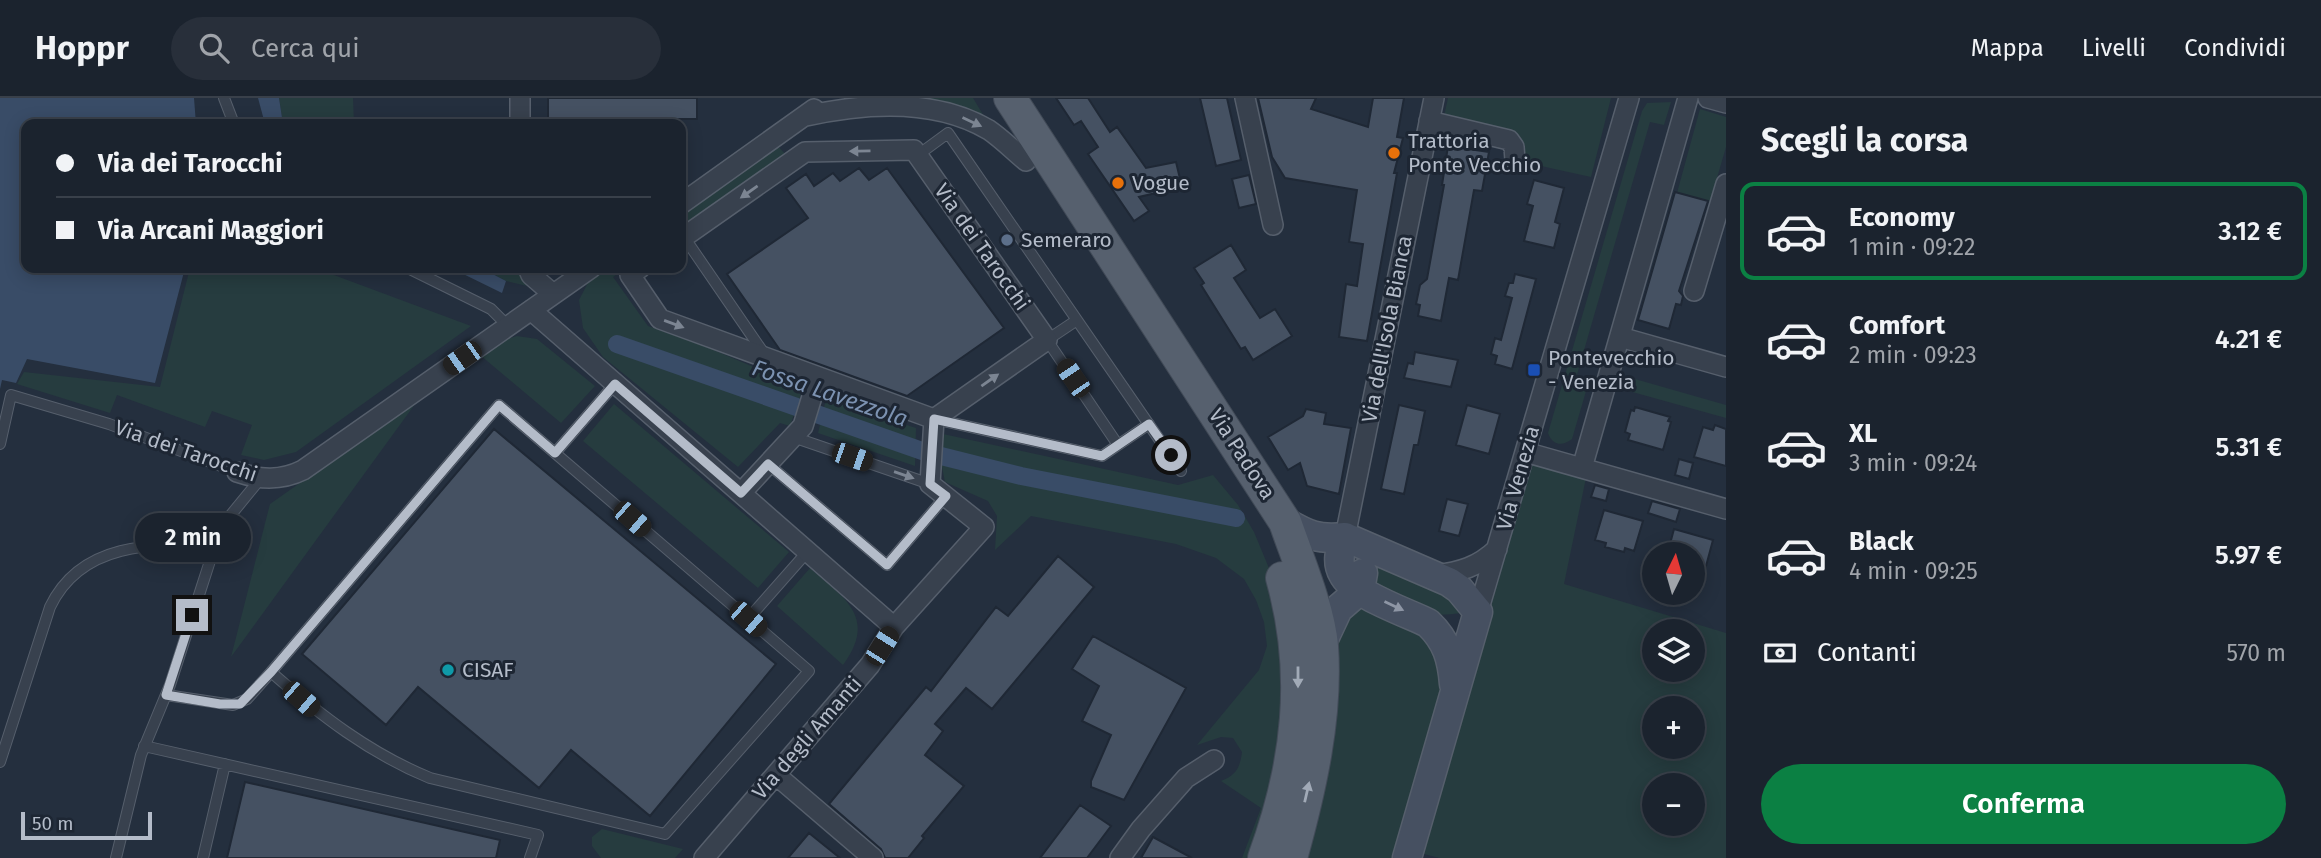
<!DOCTYPE html>
<html lang="it">
<meta charset="utf-8">
<style>
body{margin:0;font-family:"Fira Sans",sans-serif;background:#282f3a;color:#f1f3f6;height:100vh;display:flex;flex-direction:column;font-size:26px;white-space:nowrap}
*{box-sizing:border-box;margin:0}
p{font-size:23px;color:#a0a4aa}
.icon{flex:none;width:38px;height:38px;fill:none;stroke:currentColor;stroke-width:2;stroke-linecap:round;stroke-linejoin:round}
.map{position:relative;flex:1;overflow:hidden}
.drawer{display:flex;flex-direction:column;background:#1b232e;width:595px}
.drawer>*{flex:none}
.hud{position:absolute;left:21px;top:21px;width:665px;height:154px;border-radius:14px;box-shadow:0 4px 18px #0003,0 0 0 2px #39404a;display:grid;align-content:center;height:154px;padding:0 35px;background:#1b232e}
.needle{width:46px;rotate:5deg}
.tools{position:absolute;left:1642px;top:444px;display:grid;gap:14px}
.tools a{display:grid;place-items:center;width:63px;height:63px;border-radius:50%;background:#1b232e;box-shadow:0 4px 18px #0003,0 0 0 2px #39404a;font-size:35px}
.scale{position:absolute;left:21px;bottom:18px;width:131px;box-sizing:border-box;padding-left:7px;border:4px solid #b4bcc9;border-top:0;font-size:19px;line-height:24px;white-space:nowrap;color:#b4bcc9;-webkit-text-stroke:5px #1d2633;paint-order:stroke}
.end{position:absolute;width:32px;height:32px;margin:-16px;border:9px solid #b4bcc9;background:#111;box-shadow:0 0 0 4px #111}
.from{border-radius:50%}
.bubble{position:absolute;height:49px;border-radius:24px;background:#1b232e;box-shadow:0 4px 18px #0003,0 0 0 2px #39404a;font-size:23px;font-weight:600;line-height:49px;text-align:center}
.car{position:absolute;width:21px;height:42px;margin:-21px -10px;border-radius:9px;box-shadow:0 0 5px 2px #0007;background:linear-gradient(#222 24%,#8ab4d8 0 40%,#222 0 76%,#8ab4d8 0 86%,#222 0)}
.hud b{display:flex;align-items:center;gap:24px;height:66px;font-size:26px}
.hud b+b{border-top:2px solid #39404a}
.hud i{width:18px;height:18px;background:#f1f3f6}
ul{padding:0;list-style:none}
li{display:flex;align-items:center;gap:21px;height:98px;margin:0 14px 10px;padding:0 21px;border:4px solid transparent;border-radius:14px}
li div{flex:1}
li b{display:block;font-size:26px}
li em{font-style:normal;font-weight:600}
li.on{border-color:#0b8043}
li>.icon{width:63px;height:63px;stroke-width:1.5}
h2{padding:0 35px;font-size:32px;line-height:84px}
.pay{display:flex;align-items:center;gap:18px;height:77px;padding:0 35px;font-size:26px}
.pay p{margin-inline-start:auto}
.button{display:flex;gap:14px;margin-top:auto;padding:14px 35px}
.button a{flex:1;height:80px;border-radius:42px;background:#0b8043;color:#fff;font-size:28px;font-weight:600;line-height:80px;text-align:center}
header{display:flex;align-items:center;gap:42px;box-sizing:border-box;height:98px;padding:0 35px;background:#1b232e;border-bottom:2px solid #39404a}
header strong{font-size:33px}
nav{display:flex;gap:38px;margin-inline-start:auto;font-size:24px}
.search{width:490px;height:63px;background:#282f3a;display:flex;align-items:center;gap:18px;box-sizing:border-box;padding:0 24px;border-radius:38px;color:#a0a4aa;font-size:26px}
main{display:flex;flex:1;min-height:0}
.map>svg:first-child{display:block}
.green{fill:#263c3f;fill-rule:evenodd}
.water{fill:#394c67}
.lines{fill:none;stroke-linecap:round;stroke-linejoin:round}
.canal{stroke:#394c67;stroke-width:18}
.building{fill:#455162;stroke:#1f2835;stroke-width:2}
.lane-casing{stroke:#565f6c;stroke-width:12}
.street-casing{stroke:#565f6c;stroke-width:22}
.secondary-casing{stroke:#565f6c;stroke-width:31}
.primary-casing{stroke:#414a57;stroke-width:34}
.lane{stroke:#38414e;stroke-width:10}
.street{stroke:#38414e;stroke-width:19}
.secondary{stroke:#465061;stroke-width:28}
.primary{stroke:#56606e;stroke-width:32}
.oneway{fill:#7c8592}
.oneway2{fill:#8e96a5}
.oneway3{fill:#a1aab7}
.route{stroke:#b4bcc9;stroke-width:9}
.food-dot{fill:#e8710a;stroke:#1d2633;stroke-width:2.5}
.service-dot{fill:#5c6f8a;stroke:#1d2633;stroke-width:2.5}
.transit-dot{fill:#1a4fb4;stroke:#1d2633;stroke-width:2.5}
.culture-dot{fill:#0f9aa8;stroke:#1d2633;stroke-width:2.5}
.labels{text-anchor:middle;dominant-baseline:central;stroke-width:6;stroke-linejoin:round;paint-order:stroke}
.poi-label{font-size:21px;fill:#b4bcc9;stroke:#1d2633;text-anchor:start}
.street-label{font-size:21px;fill:#b4bcc9;stroke:#1d2633}
.water-label{font-size:23px;font-style:italic;fill:#7c92b1;stroke:#1d2633}
</style>
<header>
<strong>Hoppr</strong>
<div class="search"><svg class="icon" aria-label="search" viewBox="0 0 24 24"><circle cx="10" cy="10" r="6"/><path d="M15 15l6 6"/></svg>Cerca qui</div>
<nav><a>Mappa</a><a>Livelli</a><a>Condividi</a></nav>
</header>
<main>
<div class="map">
<svg width="1726" height="760" viewBox="0 0 1726 760">
<rect width="100%" height="100%" fill="#242f3e"/>
<!-- green -->
<path class="green" d="M279,0H353L354,25L411,26H283Z
M931,0H973L988,25L929,2Z
M1448,0H1611L1591,79L1518,63L1519,56L1443,23Z
M1671,4L1664,27L1650,24L1576,280L1589,283L1572,341C1562,349 1552,347 1548,335L1642,13L1647,5Z
M1700,11L1726,19V49L1710,104L1677,95Z
M776,46L786,57L681,131V113Z
M190,170H315L471,228L296,354L264,362L241,357L252,327L212,313L205,329L117,297L110,315L17,286L24,274L160,289Z
M481,170H515L527,188L506,183Z
M600,170H626L613,179L648,228L709,250L803,290L790,328L780,325L738,369L603,259L583,230L579,202L593,175Z
M517,238L537,241L595,288L561,325L480,257L497,244Z
M1621,277L1726,307V320L1618,290Z
M826,301L916,330L915,368L818,335Z
M418,302L231,559L270,406Z
M614,306L789,454L758,490L583,343Z
M943,336L1178,387L1213,377L1238,407L1254,434L1271,475L1292,580L1257,760H1242L1261,710L1221,683C1236,677 1240,670 1242,654L1233,640L1221,639L1197,647L1259,572L1267,548L1264,524L1256,502L1244,481L1216,460L1176,446L1031,418L995,452L997,418L988,403L945,384L941,364Z
M1530,359L1587,375L1564,486L1726,535V760H1440L1399,750L1395,760H1301L1340,538L1351,513L1362,509L1427,529L1445,567ZM1654,534H1692V572H1654ZM1654,611H1692V649H1654ZM1654,688H1692V726H1654Z
M1371,464L1451,491L1470,513C1460,516 1436,518 1426,516C1410,512 1382,495 1366,487Z
M810,470C844,500 878,519 843,567L777,508Z
M602,731L683,751L675,760H601L592,748V739Z"/>
<!-- water -->
<path class="water" d="M0,0H194L196,26H26V170H185L155,285L27,261L16,285L2,282L0,291Z
M258,0H279L283,26H265Z
M451,170H481L506,183L502,195Z"/>
<g class="lines">
<!-- canal -->
<path class="canal" d="M617,246L925,354L1021,378L1236,420"/>
</g>
<!-- building -->
<path class="building" d="M548,0H697V21H650V26H548Z
M1056,0H1088L1110,34L1117,29L1146,70L1176,64L1182,89L1139,99L1149,113L1134,123L1088,56L1098,49L1081,23L1074,27Z
M1200,0H1227L1241,62L1216,68Z
M1258,0H1316L1311,11L1368,29L1373,0H1404L1397,39L1403,40L1394,75H1397L1367,243L1339,239L1346,186L1357,188L1363,146L1349,144L1357,92L1285,80L1272,59Z
M1448,48L1489,54L1482,93L1474,92L1458,182L1449,180L1441,223L1418,218L1420,207L1416,206L1420,187L1427,181L1444,87H1442Z
M859,70L869,82L887,70L1004,230L907,298L780,252L727,176L808,120L786,90L806,76L814,88L833,75L840,83Z
M1249,77L1256,106L1239,110L1232,81Z
M1534,82L1564,90L1555,124L1560,126L1554,150L1524,143L1533,108L1527,106Z
M1675,94L1708,103L1679,193L1683,198L1681,207L1676,206L1669,231L1638,222Z
M1231,147L1246,172L1234,180L1260,220L1275,211L1292,238L1253,262L1245,249L1241,251L1201,187L1204,185L1194,170Z
M1515,176L1536,181L1512,271L1495,266L1497,258L1491,256L1495,240L1501,242L1512,200L1505,198L1509,185H1513Z
M1415,254L1458,262L1451,289L1404,280L1408,265L1413,266Z
M1399,307L1425,313L1418,347H1414L1404,396L1381,391Z
M1467,307L1500,316L1489,356L1456,347Z
M1635,309L1670,319L1668,323L1671,324L1663,352L1628,342L1630,336L1625,334L1631,312L1634,313Z
M1306,311L1326,315L1324,326L1351,330L1339,396L1307,388L1300,365L1288,372L1268,339L1303,318Z
M1715,327L1726,331V368L1694,359L1703,329L1713,332Z
M494,331L776,566L650,718L571,652L539,690L418,589L386,627L302,556Z
M1679,361L1693,365L1689,381L1675,377Z
M1595,387L1609,391L1606,403L1591,399Z
M1447,401L1468,406L1459,438L1439,433Z
M1652,403L1680,411L1676,424L1648,415Z
M1604,412L1643,423L1634,453L1625,450L1624,454L1605,449L1606,445L1595,442Z
M1674,431L1713,442L1705,472L1692,469V457H1667Z
M1058,458L1094,489L992,611L966,590L935,626L943,633L925,657L964,688L922,738L924,740L908,760H885L881,751L829,706L926,589L931,593L996,509L1008,518Z
M1093,538L1186,590L1124,702L1091,689V683L1111,637L1082,623L1099,588L1072,571Z
M245,684L500,742L496,760H227Z
M1080,707L1111,728L1087,760H1040Z
M809,735L840,760H788Z
M1153,739L1192,760H1141Z"/>
<g class="lines">
<!-- lane casing -->
<g class="lane-casing">
<path id="lane" d="M224,0L234,26
M918,57L948,35L1181,373
M684,139L765,257
M408,170L491,211L508,228
M499,307L809,573L665,736L430,680C369,655 320,617 271,574Z
M934,321L1102,358L1118,347L1047,242L1077,222
M793,339L930,386
M0,346L11,297L109,326L237,374
M1118,347L1149,326
M555,355L615,286
M768,366L887,467L946,398
M748,521L808,453
M166,597L233,607L247,601L271,574
M144,648L538,737L530,760
M0,664L50,509C81,444 153,445 214,448
M116,760L141,657L170,587L219,435L225,424L261,380
M203,760L225,666"/>
</g>
<!-- street casing -->
<g class="street-casing">
<path id="street" d="M1245,0L1273,127
M1708,0L1726,5
M806,18C865,5 935,0 989,32C1002,41 1014,53 1026,63
M1429,23L1509,42L1514,49L1515,62
M520,26V0
M681,106L814,11
M681,141L805,54L914,52L1047,242L934,321
M528,170L531,177L553,196
M640,170L630,177L660,221L934,321
M1694,193L1726,86
M531,212L894,529
M1620,239L1726,269
M1525,354L1726,411
M1582,370L1688,0
M237,374C260,382 281,383 303,372L591,170
M741,395L803,328L818,279
M1345,439L1434,0
M1435,477C1460,474 1478,469 1497,451
M1478,514L1629,0
M776,677L873,760
M704,760L870,567L894,529L984,429L930,386L934,321
M1120,760L1141,731L1186,680L1214,662"/>
</g>
<!-- secondary casing -->
<g class="secondary-casing">
<path id="secondary" d="M1285,424C1308,437 1317,442 1345,439L1449,484L1459,491L1478,514
M1345,439C1340,451 1336,464 1343,476C1352,496 1408,515 1428,525C1447,543 1452,561 1454,586
M1322,545L1338,511L1360,492L1363,475
M1407,760L1478,514"/>
</g>
<!-- primary casing -->
<g class="primary-casing">
<path id="primary" d="M1010,0L1285,424C1297,459 1319,511 1322,548C1327,618 1310,692 1291,760
M1264,760C1298,667 1309,576 1282,480"/>
</g>
<!-- lane -->
<use href="#lane" class="lane"/>
<!-- street -->
<use href="#street" class="street"/>
<!-- secondary -->
<use href="#secondary" class="secondary"/>
<!-- primary -->
<use href="#primary" class="primary"/>
</g>
<!-- one-way arrows -->
<defs><path id="oneway-solid" d="M-6-.8H1V-3.2L6.5 0L1 3.2V.8H-6Z" transform="scale(1.75)"/></defs>
<g class="oneway">
<use href="#oneway-solid" transform="translate(972 24) rotate(25)"/>
<use href="#oneway-solid" transform="translate(860 53) rotate(179)"/>
<use href="#oneway-solid" transform="translate(749 94) rotate(145)"/>
<use href="#oneway-solid" transform="translate(674 226) rotate(20)"/>
<use href="#oneway-solid" transform="translate(990 282) rotate(-35)"/>
<use href="#oneway-solid" transform="translate(904 377) rotate(19)"/>
</g>
<use class="oneway2" href="#oneway-solid" transform="translate(1394 508) rotate(25)"/>
<g class="oneway3">
<use href="#oneway-solid" transform="translate(1298 579) rotate(90)"/>
<use href="#oneway-solid" transform="translate(1307 694) rotate(-77)"/>
</g>
<g class="lines">
<!-- route -->
<path class="route" d="M192,517L166,597L220,606H240L271,574L499,307L555,355L615,286L741,395L768,366L887,467L946,398L930,386L934,321L1102,358L1149,326L1171,357"/>
</g>
<!-- markers -->
<g class="food-dot">
<circle cx="1394" cy="55" r="7"/>
<circle cx="1118" cy="85" r="7"/>
</g>
<circle class="service-dot" cx="1007" cy="142" r="7"/>
<rect class="transit-dot" x="1527" y="265" width="14" height="14" rx="3.5"/>
<circle class="culture-dot" cx="448" cy="572" r="7"/>
<g class="labels">
<!-- poi labels -->
<g class="poi-label">
<text x="1408" y="43">Trattoria<tspan x="1408" dy="24">Ponte Vecchio</tspan></text>
<text x="1132" y="85">Vogue</text>
<text x="1021" y="142">Semeraro</text>
<text x="1548" y="260">Pontevecchio<tspan x="1548" dy="24">- Venezia</tspan></text>
<text x="462" y="572">CISAF</text>
</g>
<!-- street labels -->
<g class="street-label">
<text transform="translate(982 149) rotate(55)">Via dei Tarocchi</text>
<text transform="translate(1387 231) rotate(-79)">Via dell'Isola Bianca</text>
<text transform="translate(186 353) rotate(19)">Via dei Tarocchi</text>
<text transform="translate(1242 356) rotate(57)">Via Padova</text>
<text transform="translate(1518 380) rotate(-74)">Via Venezia</text>
<text transform="translate(807 640) rotate(-49)">Via degli Amanti</text>
</g>
<!-- water labels -->
<g class="water-label">
<text transform="translate(830 295) rotate(19)">Fossa Lavezzola</text>
</g>
</g>
</svg>
<div class="tools">
<a><svg class="needle" viewBox="-14 -14 28 28"><path d="M0-13l5 13h-10z" fill="#e53935"/><path d="M0 13l5-13h-10z" fill="#a0a4aa"/></svg></a>
<a><svg class="icon" aria-label="layers" viewBox="0 0 24 24"><path d="M12 4l9 5-9 5-9-5zM3 14l9 5 9-5"/></svg></a>
<a>+</a>
<a>−</a>
</div>
<div class="scale">50 m</div>
<i class="end from" style="left:1171px;top:357px"></i>
<i class="end" style="left:192px;top:517px"></i>
<div class="bubble" style="left:135px;top:415px;width:116px">2 min</div>
<i class="car" style="left:462px;top:260px;rotate:235deg"></i>
<i class="car" style="left:1073px;top:280px;rotate:326deg"></i>
<i class="car" style="left:852px;top:359px;rotate:109deg"></i>
<i class="car" style="left:632px;top:421px;rotate:131deg"></i>
<i class="car" style="left:748px;top:521px;rotate:131deg"></i>
<i class="car" style="left:882px;top:548px;rotate:32deg"></i>
<i class="car" style="left:301px;top:601px;rotate:131deg"></i>
<div class="hud">
<b><i class="from"></i>Via dei Tarocchi</b>
<b><i></i>Via Arcani Maggiori</b>
</div>
</div>
<section class="drawer">
<h2>Scegli la corsa</h2>
<ul>
<li class="on"><svg class="icon" aria-label="car" viewBox="0 0 24 24"><path d="M5 17H2v-5l4-1 3-4h7l3 4 3 1v5h-3M9 17h6M6 11h13"/><circle cx="7" cy="17" r="2"/><circle cx="17" cy="17" r="2"/></svg><div><b>Economy</b><p>1 min · 09:22</p></div><em>3.12 €</em></li>
<li><svg class="icon" aria-label="car" viewBox="0 0 24 24"><path d="M5 17H2v-5l4-1 3-4h7l3 4 3 1v5h-3M9 17h6M6 11h13"/><circle cx="7" cy="17" r="2"/><circle cx="17" cy="17" r="2"/></svg><div><b>Comfort</b><p>2 min · 09:23</p></div><em>4.21 €</em></li>
<li><svg class="icon" aria-label="car" viewBox="0 0 24 24"><path d="M5 17H2v-5l4-1 3-4h7l3 4 3 1v5h-3M9 17h6M6 11h13"/><circle cx="7" cy="17" r="2"/><circle cx="17" cy="17" r="2"/></svg><div><b>XL</b><p>3 min · 09:24</p></div><em>5.31 €</em></li>
<li><svg class="icon" aria-label="car" viewBox="0 0 24 24"><path d="M5 17H2v-5l4-1 3-4h7l3 4 3 1v5h-3M9 17h6M6 11h13"/><circle cx="7" cy="17" r="2"/><circle cx="17" cy="17" r="2"/></svg><div><b>Black</b><p>4 min · 09:25</p></div><em>5.97 €</em></li>
</ul>
<div class="pay"><svg class="icon" aria-label="cash" viewBox="0 0 24 24"><path d="M3 7h18v10H3z"/><circle cx="12" cy="12" r="2"/></svg>Contanti<p>570 m</p></div>
<div class="button"><a>Conferma</a></div>
</section>
</main>
